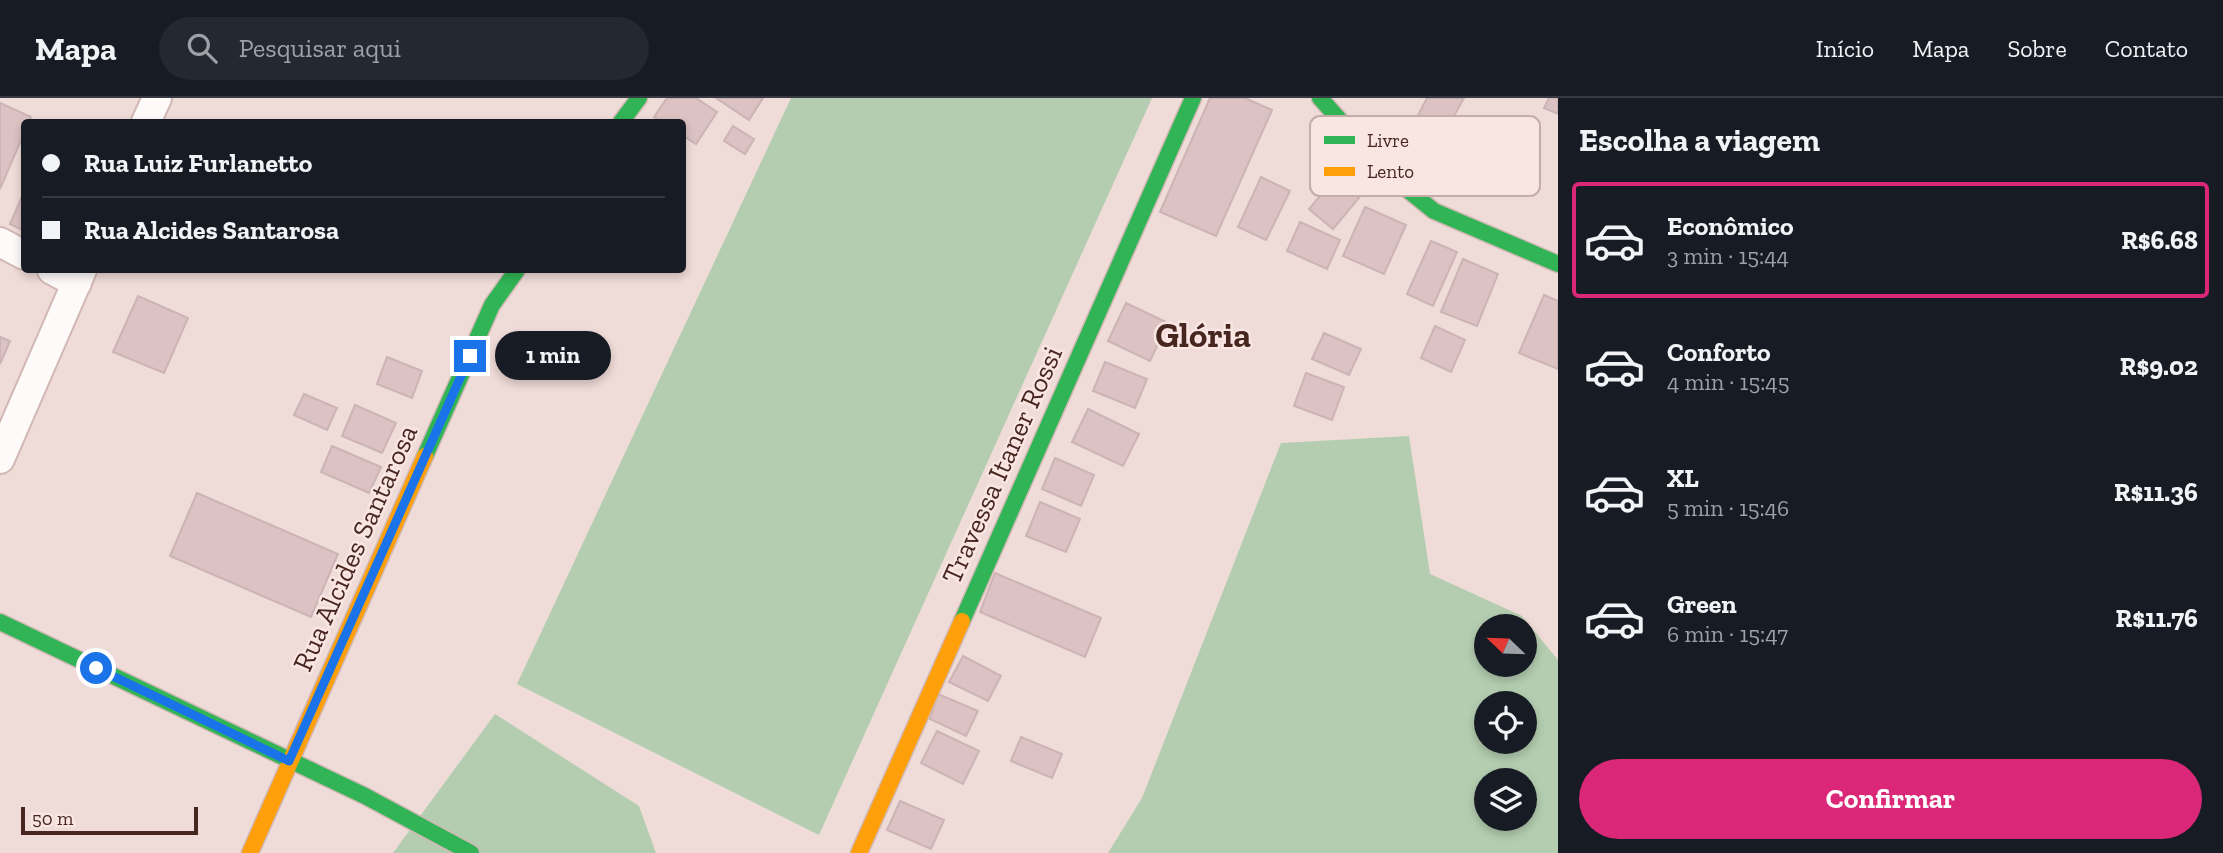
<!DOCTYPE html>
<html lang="pt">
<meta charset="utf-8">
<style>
body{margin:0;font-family:"Zilla Slab",serif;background:#242831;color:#f1f3f6;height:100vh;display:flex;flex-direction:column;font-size:26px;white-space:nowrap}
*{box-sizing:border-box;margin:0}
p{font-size:23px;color:#9ea1a6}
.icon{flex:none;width:38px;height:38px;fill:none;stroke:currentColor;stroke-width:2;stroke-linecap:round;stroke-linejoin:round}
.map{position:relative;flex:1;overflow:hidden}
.details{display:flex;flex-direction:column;background:#171b24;width:665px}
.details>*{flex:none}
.guide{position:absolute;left:21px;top:21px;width:665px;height:154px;border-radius:7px;box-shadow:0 4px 10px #0003;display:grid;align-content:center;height:154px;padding:0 21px;background:#171b24}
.needle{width:46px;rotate:293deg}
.controls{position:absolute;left:1474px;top:516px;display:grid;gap:14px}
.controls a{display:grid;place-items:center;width:63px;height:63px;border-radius:50%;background:#171b24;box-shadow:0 4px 10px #0003;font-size:35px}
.scale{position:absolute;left:21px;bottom:18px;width:177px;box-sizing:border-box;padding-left:7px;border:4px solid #482620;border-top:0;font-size:19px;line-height:24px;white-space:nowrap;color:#482620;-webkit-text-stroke:5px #f9e6e3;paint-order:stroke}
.end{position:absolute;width:32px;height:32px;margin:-16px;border:9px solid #1a73e8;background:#fff;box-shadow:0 0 0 4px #fff}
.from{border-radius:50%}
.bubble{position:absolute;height:49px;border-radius:24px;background:#171b24;box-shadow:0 4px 10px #0003;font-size:23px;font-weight:800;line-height:49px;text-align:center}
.guide b{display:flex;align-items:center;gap:24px;height:66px;font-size:26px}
.guide b+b{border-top:2px solid #363941}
.guide i{width:18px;height:18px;background:#f1f3f6}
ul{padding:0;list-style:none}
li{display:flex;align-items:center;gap:21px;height:116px;margin:0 14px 10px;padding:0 7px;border:4px solid transparent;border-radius:7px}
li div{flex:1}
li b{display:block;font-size:26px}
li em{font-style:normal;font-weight:800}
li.selected{border-color:#db2777}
li>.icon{width:63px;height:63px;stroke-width:1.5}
h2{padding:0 21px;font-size:32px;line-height:84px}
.button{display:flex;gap:14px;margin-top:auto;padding:14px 21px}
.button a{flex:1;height:80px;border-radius:42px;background:#db2777;color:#fff;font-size:28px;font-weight:800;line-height:80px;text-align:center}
header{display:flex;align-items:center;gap:42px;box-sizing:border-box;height:98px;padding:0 35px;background:#171b24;border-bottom:2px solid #363941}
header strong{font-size:33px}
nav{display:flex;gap:38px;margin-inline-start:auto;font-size:24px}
.search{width:490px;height:63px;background:#242831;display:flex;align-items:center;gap:18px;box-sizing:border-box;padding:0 24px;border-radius:38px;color:#9ea1a6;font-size:26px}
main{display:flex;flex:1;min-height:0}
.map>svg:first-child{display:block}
.green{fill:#b4cdb0;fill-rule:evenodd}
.building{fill:#dcc2c2;stroke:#ccb3b5;stroke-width:2}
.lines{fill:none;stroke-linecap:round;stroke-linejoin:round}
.street-casing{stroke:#d1b8b4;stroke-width:32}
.fast-casing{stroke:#d1b8b4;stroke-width:19}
.slow-casing{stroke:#d1b8b4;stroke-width:19}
.street{stroke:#fdfaf9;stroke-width:28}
.fast{stroke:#30b455;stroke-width:16}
.slow{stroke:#ff9f0a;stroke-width:16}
.route{stroke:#1a73e8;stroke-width:9}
.labels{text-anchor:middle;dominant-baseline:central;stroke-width:5;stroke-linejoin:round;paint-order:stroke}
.street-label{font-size:28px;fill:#482620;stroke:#f9e6e3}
.district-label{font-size:35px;font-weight:bold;fill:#482620;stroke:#f9e6e3}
.key{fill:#f9e6e3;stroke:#c4aca8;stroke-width:2}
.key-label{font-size:19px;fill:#482620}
</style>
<header>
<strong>Mapa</strong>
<div class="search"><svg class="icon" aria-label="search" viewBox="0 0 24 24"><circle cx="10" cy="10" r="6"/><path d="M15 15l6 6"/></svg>Pesquisar aqui</div>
<nav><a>Início</a><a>Mapa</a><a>Sobre</a><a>Contato</a></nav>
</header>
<main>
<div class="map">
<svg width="1558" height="755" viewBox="0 0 1558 755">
<rect width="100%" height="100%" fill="#efdbd8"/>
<!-- green -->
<path class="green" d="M791,0H1152L819,737L517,586Z
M1409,338L1430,476L1522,518L1558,562V755H1108L1142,700L1281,345ZM1524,528V567H1486V528ZM1486,606H1524V644H1486ZM1486,682H1524V721H1486Z
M495,616L639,708L656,755H393Z"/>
<!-- building -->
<path class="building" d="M667,0H696L717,14L696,46L682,37V24H663L654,19Z
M716,0H763L749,22Z
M1210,0H1245L1272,12L1216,138L1160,114Z
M1427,0H1464L1445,34L1417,19Z
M1549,0H1558V16L1544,10Z
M0,5L31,19L29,24H24V35L0,91Z
M733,28L754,41L745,56L724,43Z
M1261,79L1290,93L1266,142L1238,129Z
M1335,80L1359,100L1333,131L1309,111Z
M24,94V133L10,126Z
M1365,109L1406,127L1384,176L1343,158Z
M1300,124L1340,142L1327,171L1287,153Z
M1431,143L1457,154L1433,208L1407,196Z
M1463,161L1498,176L1477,228L1441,214Z
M1544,197L1558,203V271L1519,255Z
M138,198L188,220L164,275L113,254Z
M1126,205L1168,225L1150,263L1108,243Z
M1435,228L1465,242L1451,274L1421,260Z
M1324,235L1361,251L1349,277L1312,261Z
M0,239L10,243L0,266Z
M387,259L422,273L412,300L377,286Z
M1105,264L1147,281L1135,310L1093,293Z
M1306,275L1344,289L1332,322L1294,308Z
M304,296L337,310L327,332L294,317Z
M355,307L396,325L382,355L342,338Z
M1088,311L1139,336L1123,368L1072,344Z
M332,348L381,369L369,395L321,374Z
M1055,360L1094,377L1081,408L1042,391Z
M197,395L338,456L311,519L170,458Z
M1040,404L1080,421L1066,454L1026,438Z
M995,475L1101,520L1085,559L980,514Z
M963,558L1001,578L988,603L949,584Z
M938,596L978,613L966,638L930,621Z
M937,633L979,653L963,686L921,665Z
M1021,639L1062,656L1052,680L1011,663Z
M900,703L944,722L931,751L887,732Z"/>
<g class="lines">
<!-- street casing -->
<g class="street-casing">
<path id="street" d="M146,24L157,0
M0,144L24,157
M52,172L77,185
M0,361L82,172"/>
</g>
<!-- fast casing -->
<g class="fast-casing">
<path id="fast" d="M1320,0L1387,75L1434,113L1558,166
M621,24L639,0
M425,358L492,207L517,172
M962,523L1193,0
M0,524L365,698L471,755"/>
</g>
<!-- slow casing -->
<g class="slow-casing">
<path id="slow" d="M250,755L425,358
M859,755L962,523"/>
</g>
<!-- street -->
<use href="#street" class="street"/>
<!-- fast -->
<use href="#fast" class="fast"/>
<!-- slow -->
<use href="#slow" class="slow"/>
</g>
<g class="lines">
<!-- route -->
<path class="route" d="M96,570L289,663L470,258"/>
</g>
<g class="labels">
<!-- street labels -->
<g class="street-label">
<text transform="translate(1002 367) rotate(-66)">Travessa Itaner Rossi</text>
<text transform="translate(355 450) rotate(-66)">Rua Alcides Santarosa</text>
</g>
<!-- district labels -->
<g class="district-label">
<text x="1203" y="237">Glória</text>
</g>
</g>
<!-- legend -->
<rect x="1310" y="18" width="230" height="80" rx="10" class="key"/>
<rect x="1324" y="38" width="31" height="8" fill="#30b455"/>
<rect x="1324" y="69" width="31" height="9" fill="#ff9f0a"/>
<g class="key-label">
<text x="1367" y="49">Livre</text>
<text x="1367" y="80">Lento</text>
</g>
</svg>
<div class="controls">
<a><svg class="needle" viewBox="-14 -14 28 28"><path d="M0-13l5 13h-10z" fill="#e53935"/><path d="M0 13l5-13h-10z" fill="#9ea1a6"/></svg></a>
<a><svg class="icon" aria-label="locate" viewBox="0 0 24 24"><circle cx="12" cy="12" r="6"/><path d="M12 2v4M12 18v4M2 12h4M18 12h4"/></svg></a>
<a><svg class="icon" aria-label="layers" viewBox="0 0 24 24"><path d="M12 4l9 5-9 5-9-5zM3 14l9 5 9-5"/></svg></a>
</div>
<div class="scale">50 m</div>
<i class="end from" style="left:96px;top:570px"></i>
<i class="end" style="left:470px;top:258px"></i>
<div class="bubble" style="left:495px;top:233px;width:116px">1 min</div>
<div class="guide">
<b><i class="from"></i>Rua Luiz Furlanetto</b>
<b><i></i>Rua Alcides Santarosa</b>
</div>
</div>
<section class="details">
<h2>Escolha a viagem</h2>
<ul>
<li class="selected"><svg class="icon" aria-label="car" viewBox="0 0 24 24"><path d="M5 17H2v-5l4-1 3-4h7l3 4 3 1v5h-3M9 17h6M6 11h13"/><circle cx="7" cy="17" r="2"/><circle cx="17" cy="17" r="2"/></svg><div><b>Econômico</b><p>3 min · 15:44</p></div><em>R$6.68</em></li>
<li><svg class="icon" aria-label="car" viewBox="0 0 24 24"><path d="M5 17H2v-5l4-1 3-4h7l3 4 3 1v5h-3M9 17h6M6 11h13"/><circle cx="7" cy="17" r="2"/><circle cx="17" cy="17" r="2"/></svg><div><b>Conforto</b><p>4 min · 15:45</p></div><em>R$9.02</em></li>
<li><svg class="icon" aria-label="car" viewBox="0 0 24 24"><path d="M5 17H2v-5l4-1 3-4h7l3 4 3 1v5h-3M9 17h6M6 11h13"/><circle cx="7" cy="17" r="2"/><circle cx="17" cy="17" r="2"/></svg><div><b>XL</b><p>5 min · 15:46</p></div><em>R$11.36</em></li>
<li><svg class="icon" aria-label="car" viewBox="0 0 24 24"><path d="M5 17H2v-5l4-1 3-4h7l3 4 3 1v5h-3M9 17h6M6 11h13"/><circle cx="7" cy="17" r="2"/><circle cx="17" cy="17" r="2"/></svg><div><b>Green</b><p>6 min · 15:47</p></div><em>R$11.76</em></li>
</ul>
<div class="button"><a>Confirmar</a></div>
</section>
</main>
